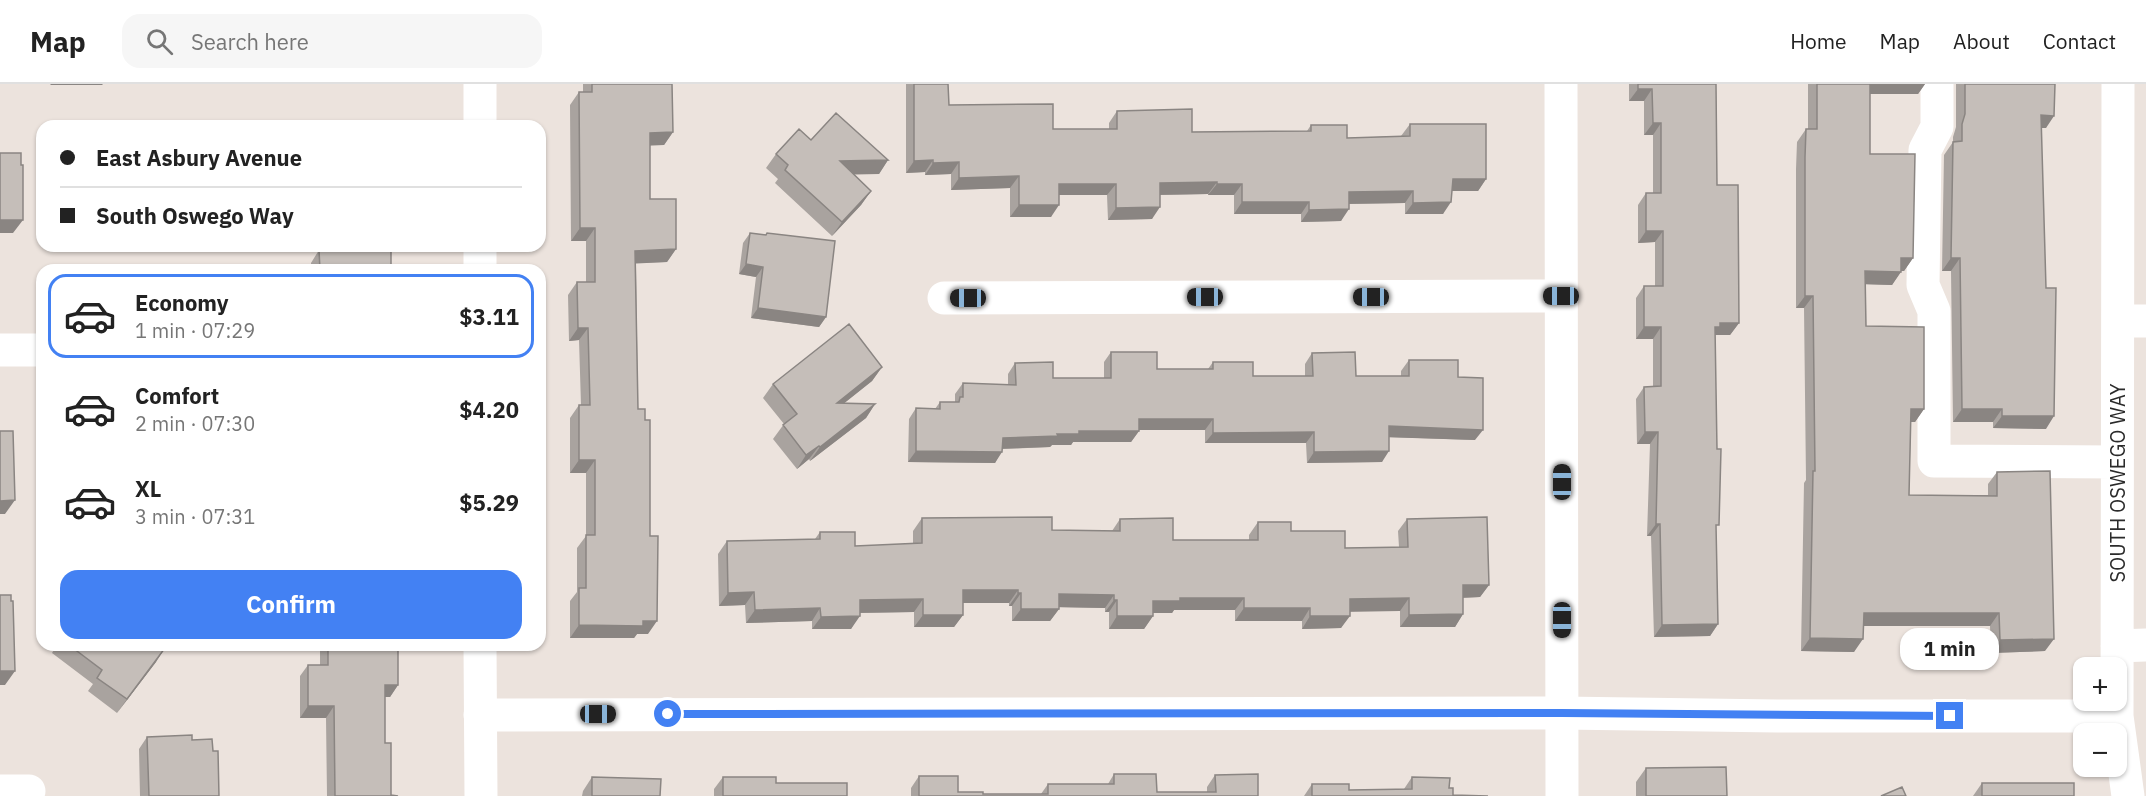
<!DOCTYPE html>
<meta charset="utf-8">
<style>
body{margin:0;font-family:"IBM Plex Sans",sans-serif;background:#f6f6f6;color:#222;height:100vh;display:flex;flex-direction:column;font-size:22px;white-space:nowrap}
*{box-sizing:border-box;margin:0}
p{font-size:20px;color:#767676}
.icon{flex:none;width:33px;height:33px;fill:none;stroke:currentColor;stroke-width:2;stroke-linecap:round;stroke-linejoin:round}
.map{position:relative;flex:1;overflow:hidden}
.sheet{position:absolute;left:36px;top:180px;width:510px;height:387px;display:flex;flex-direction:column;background:#fff;border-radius:18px;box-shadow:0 2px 4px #0004}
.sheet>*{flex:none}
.guide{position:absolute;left:36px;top:36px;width:510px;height:132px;border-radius:18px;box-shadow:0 2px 4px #0004;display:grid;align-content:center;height:132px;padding:0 24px;background:#fff}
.fabs{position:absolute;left:2073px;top:573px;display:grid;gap:12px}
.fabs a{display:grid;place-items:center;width:54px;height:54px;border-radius:12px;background:#fff;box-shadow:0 2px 4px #0004;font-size:30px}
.end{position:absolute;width:27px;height:27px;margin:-14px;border:8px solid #4381f3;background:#fff;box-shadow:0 0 0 3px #fff}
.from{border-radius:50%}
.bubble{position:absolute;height:42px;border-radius:18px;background:#fff;box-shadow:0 2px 4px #0004;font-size:20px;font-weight:700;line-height:42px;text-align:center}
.car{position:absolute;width:18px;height:36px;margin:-18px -9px;border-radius:8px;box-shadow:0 0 4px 2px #0007;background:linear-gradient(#222 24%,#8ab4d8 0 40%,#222 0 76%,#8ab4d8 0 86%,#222 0)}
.guide b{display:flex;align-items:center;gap:21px;height:57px;font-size:22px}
.guide b+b{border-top:2px solid #e0e0e0}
.guide i{width:15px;height:15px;background:#222}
ul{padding:10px 0 0;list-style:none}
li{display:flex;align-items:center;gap:18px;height:84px;margin:0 12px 9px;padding:0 12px;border:3px solid transparent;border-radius:18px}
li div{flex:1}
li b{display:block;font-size:22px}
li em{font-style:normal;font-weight:700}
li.on{border-color:#4381f3}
li>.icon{width:54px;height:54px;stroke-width:1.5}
.primary-button{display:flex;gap:12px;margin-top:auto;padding:12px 24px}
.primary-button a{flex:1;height:69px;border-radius:18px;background:#4381f3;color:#fff;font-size:24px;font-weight:700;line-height:69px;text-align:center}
header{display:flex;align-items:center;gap:36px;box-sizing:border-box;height:84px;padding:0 30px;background:#fff;border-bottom:2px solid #e0e0e0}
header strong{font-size:28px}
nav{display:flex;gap:33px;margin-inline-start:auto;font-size:21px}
.search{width:420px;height:54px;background:#f6f6f6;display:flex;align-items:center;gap:15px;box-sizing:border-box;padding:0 21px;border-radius:18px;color:#767676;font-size:22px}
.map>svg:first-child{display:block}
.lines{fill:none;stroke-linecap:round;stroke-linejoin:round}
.minor{stroke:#fff;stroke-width:33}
.wall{fill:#a9a39f}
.shaded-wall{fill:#8a8582}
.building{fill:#c5beb9;stroke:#8a8582;stroke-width:1.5}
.route{stroke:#4381f3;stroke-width:8}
.labels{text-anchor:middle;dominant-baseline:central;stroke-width:6;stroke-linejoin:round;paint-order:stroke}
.street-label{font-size:20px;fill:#2b2b2b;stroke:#fff}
</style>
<header>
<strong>Map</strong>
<div class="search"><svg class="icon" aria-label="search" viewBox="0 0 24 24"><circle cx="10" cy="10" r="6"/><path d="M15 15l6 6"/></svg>Search here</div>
<nav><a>Home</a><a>Map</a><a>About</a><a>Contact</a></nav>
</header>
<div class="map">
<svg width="2146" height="712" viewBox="0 0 2146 712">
<rect width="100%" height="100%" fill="#ece3dd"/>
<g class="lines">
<!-- minor -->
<path class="minor" d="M1561,0L1562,712
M1937,0V43L1925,66L1923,201L1934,227V377L2117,378
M2118,0L2117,632L2128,712
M480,42V0
M480,186V162
M944,214L1561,212
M2118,237H2146
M0,266H42
M480,561L481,712
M2117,562L2146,561
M480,631L1562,629L1777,632H2117
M0,707H29"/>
</g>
<!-- wall -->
<path class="wall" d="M583,0H672L673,48L664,61H650V115L676,165L667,178L636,179L638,325L648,550H637L634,554H570V517L577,508V464L586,452V389H570V334L579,321H581L579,256L569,257L568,211L577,198H586V157H571L570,21L579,8H583Z
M906,0H948L949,21L1053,45H1109V39L1117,27L1192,48L1307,47L1311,41L1347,54L1401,52L1410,40L1486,95L1478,107H1452L1443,130H1405V119L1349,120L1341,137L1301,138V130H1234V111H1208V110L1160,111L1152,135L1108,136L1107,111H1059L1051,133H1010V104L951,106V90L925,91V88L906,89Z
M1629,0H1716L1717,101L1739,239L1730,251H1715L1716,446L1718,540L1710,552L1654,553L1651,452H1647L1650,360H1637L1636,315L1644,303H1653V255H1636V214L1644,202H1655V158L1638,159V121L1646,109H1653V51H1644V17H1629Z
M1808,0H1925L1918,10H1870V70L1913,174L1904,187H1901L1892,201L1866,200V242L1924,325L1915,338H1911L1909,411H1988V400L1997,388L2045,567L1991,569L1990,542H1864L1854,568L1801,567L1804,399L1806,396L1804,224H1796V85L1797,58L1806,45H1808Z
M1956,0H2055L2046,44H2041L2046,345L1993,344V338H1953L1951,187H1942L1944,71L1953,58V53L1956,43Z
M811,56L888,76L879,90H854L871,107L861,121L832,152L775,99L778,95L766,84L776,70Z
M750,149L766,151L767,149L826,233L819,243L751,234L756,193L739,190L743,159Z
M334,162H386V166L391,186H311V179L319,166H334Z
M1111,268L1157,285H1208L1213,278L1253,292H1305V280L1312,269L1356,292H1401V287L1409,276L1458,293L1475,356L1389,353L1382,378L1307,379L1306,359H1205V346H1139V347L1131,358H1073L1071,361H1052L1050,363L1002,365L995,379L908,378L909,335L916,324L935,325L940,318H955V310L963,299L1008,301V290L1015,279L1053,294H1104V278Z
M882,283L872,297L844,319L875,320L866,334L810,377L809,375L797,385L773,355L784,340L763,314L773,300Z
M922,434L1052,446L1112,447L1120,435L1173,456H1249V451L1258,438L1291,447L1345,464L1399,463L1398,447L1407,435L1489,501L1480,513L1463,514V530L1455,543H1400V527H1350L1341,544L1302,545V537H1235V526H1174L1172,529H1153V532L1144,545H1109V528H1105V524L1059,523V525L1050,537H1012V522H1009V519H963V531L954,543H914V528L860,529L851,545H812V537L746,539L745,521L719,522L718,470L727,457L815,455L820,448L855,462L913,460V447Z
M57,561H161L156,578L117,629L88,607L93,600L52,569Z
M320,561H398V601L390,613H385V659L391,711L398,712H327L326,634H300V592L308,581H320Z
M147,653L192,656L213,667L219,712H140L139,665Z
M1646,684L1727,712H1636V698Z
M1114,690L1157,708H1207V703L1215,691L1258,712H911V704L919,692L958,708L983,710H1041L1048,700H1108Z
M592,693L660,712H582L583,707Z
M723,693L776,699L847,712H714V705Z
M1412,693L1449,704L1453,711L1488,712H1304L1312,700L1349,706L1404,705Z
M1982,699L2074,712H1973Z"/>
<!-- shaded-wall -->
<path class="shaded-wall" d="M51,0H103L102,1H50Z
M1868,0H1925L1918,10H1861Z
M1638,5H1652L1644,17H1629Z
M2041,31L2054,32L2046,44H2032Z
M1653,39H1661L1653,51H1644Z
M673,48L664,61L641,62L650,49Z
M888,76L879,90L830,91L840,77Z
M933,76L925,88L906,89L914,77Z
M959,78L951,90L925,91L933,79Z
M1019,92L1010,104L951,106L959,94Z
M1453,95H1486L1478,107H1445Z
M1217,98L1208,110L1151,111L1160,99Z
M1059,100H1116L1107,111H1051Z
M1217,100H1242L1234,111H1208Z
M871,107L861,121L832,152L842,138Z
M1413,107L1405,119L1341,120L1349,108Z
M1242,118H1309L1301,130H1234Z
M1451,118L1443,130H1405L1413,119Z
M1019,121H1059L1051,133H1010Z
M1160,123L1152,135L1108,136L1116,124Z
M1349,125L1341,137L1301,138L1309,126Z
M0,136H23L13,149H0Z
M580,144H595L586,157H571Z
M1646,147H1663L1655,158L1638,159Z
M102,162H114L112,165Z
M676,165L667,178L626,180L635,167Z
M1901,174H1913L1904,187H1892Z
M1951,174H1960L1951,187H1942Z
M746,180L763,183L756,193L739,190Z
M1865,187L1901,188L1892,201L1856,200Z
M1805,212H1813L1804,224H1796Z
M758,224L826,233L819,243L751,234Z
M1720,239H1739L1730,251H1715V243Z
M1644,243H1661L1653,255H1636Z
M578,244H588L579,256L569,257Z
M882,283L872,297L827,333L837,319Z
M875,320L866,334L810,377L820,363Z
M1911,325H1924L1915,338H1902Z
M1962,325H2002L1993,338H1953Z
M2002,332H2054L2046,345L1993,344Z
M1139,335H1213L1205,346H1131Z
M1389,342L1483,346L1475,356L1381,353Z
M1079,347H1139L1131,358H1073L1071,361H1052L1050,363L995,365L1003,354L1057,350Z
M1314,348L1306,359H1205L1213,349Z
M1645,348H1658L1650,360H1637Z
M819,362L809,375L797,385L806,371Z
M916,367L1002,368L995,379L908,378Z
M1389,367L1382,378L1307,379L1314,368Z
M579,376H595L586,389H570Z
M15,416L5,430H0V417Z
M1656,440H1660L1651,452H1647Z
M1463,501H1489L1480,513L1454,514Z
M963,506H1018L1009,519H954Z
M754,508L745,521L719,522L728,509Z
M1018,509H1021L1012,522H1009Z
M1059,510L1114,511L1105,524L1050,523Z
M1180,514H1244L1235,526H1174L1172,529H1144L1153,517Z
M1409,514L1400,527L1341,528L1350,515Z
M923,515L914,528L851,529L860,516Z
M1114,516H1117L1109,528H1105Z
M820,524L812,537L746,539L755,526Z
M1244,524H1310L1302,537H1235Z
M1021,525H1059L1050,537H1012Z
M1864,529H1999L1990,542H1855Z
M1463,530L1455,543H1400L1409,531Z
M923,531H963L954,543H914Z
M860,532L851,545H812L821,533Z
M1117,532H1153L1144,545H1109Z
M1310,532H1350L1341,544L1302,545Z
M643,537H657L648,550H637L634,554H570L579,541Z
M1718,540L1710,552L1654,553L1662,541Z
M1810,554L1863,555L1854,568L1801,567Z
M2054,555L2045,567L1991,569L2000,556Z
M165,564L156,578L117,629L127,615Z
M0,587H15L5,601H0Z
M385,601H398L390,613H377Z
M308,622H334L326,634H300Z"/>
<!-- building -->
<path class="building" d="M592,0H672L673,48L650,49V115H676V165L635,167L638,325H645V336H650V452H658L657,537H643V542L579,541V504H586V451H595V376H579V321H590L588,244H578L577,198H595V144H580L579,8H592Z
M914,0H948L949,21L1053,20V45H1117V27L1192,25V48L1311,47V41H1347V54L1410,52V40H1486V95H1453L1451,118L1413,119V107L1349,108V125L1309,126V118H1242V100H1217V98L1160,99V123L1116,124V100H1059V121H1019V92L959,94V78L933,79V76L914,77Z
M1638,0H1716L1717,101H1738L1739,239H1720V243H1715L1717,365H1721L1719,441H1716L1718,540L1662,541L1660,440H1656L1658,348H1645L1644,303L1661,302V243H1644V202H1663V147H1646V109H1661V39H1653L1652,5H1638Z
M1817,0H1870V70H1915L1913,174H1901V188L1865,187L1866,242L1924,243V325H1911L1909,411L1997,412V388L2050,387L2054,555L2000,556L1999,529H1864L1863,555L1810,554L1813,387H1815L1813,212H1805V73L1806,45H1817Z
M1965,0H2055L2054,32L2041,31L2046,204H2056L2054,332H2002V325H1962L1960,174H1951L1953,58L1962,57V40L1965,30Z
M836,29L888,76L840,77L871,107L842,138L785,86L788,81L776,70L799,45L811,56Z
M0,69H21V81H23V136H0Z
M750,149L766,151L767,149L835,157L826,233L758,224L763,183L746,180Z
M343,162H386V166H391V186H320L319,166H343Z
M849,240L882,283L837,319L875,320L820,363L819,362L806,371L783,341L797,330L773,300Z
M1111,268H1157V285H1213V278H1253V292H1313L1312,269L1355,268L1356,292H1409V276H1458V293L1483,294V346L1389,342V367L1314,368V348L1213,349V335H1139V347H1079V350H1057L1058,352L1003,354L1002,368L916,367V324L940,325V318H959L960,313H963V299L1016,301L1015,279L1053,278V294H1111Z
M0,347H13L15,416L0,417Z
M1052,433V446L1120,447V435L1173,434V456H1258V438H1291V447H1345V464L1408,463L1407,435L1487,433L1489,501H1463V530L1409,531V514L1350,515V532H1310V524H1244V514H1180V517H1153V532H1117V516H1114V511L1059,510V525H1021V509H1018V506H963V531H923V515L860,516V532L821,533L820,524L755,526L754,508L728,509L727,457L820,455V448H855V462L922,459V434Z
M0,511H11V517H13L15,587H0Z
M69,561H161L165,564L127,615L97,594L102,586Z
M328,561H398V601H385V659H391V711L398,712H335L334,622H308V581H328Z
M192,651V656L212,655L213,667H218L219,712H149L147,653Z
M1726,683L1727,712H1646V684Z
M1114,690H1156L1157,708H1216L1215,691L1258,690V712H919V692H958V708H983V710H1048V700H1114Z
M592,693L661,695L660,712H592Z
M723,693H776V699H847V712H723Z
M1412,693L1450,694L1449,704H1453V711L1488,712H1312V700H1349V706L1412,705Z
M1982,699H2074V712H1982Z
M1902,703L1906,712H1881Z"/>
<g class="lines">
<!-- route -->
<path class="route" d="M668,630L1562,629L1950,632"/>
</g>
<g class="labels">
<!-- street labels -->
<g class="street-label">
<text transform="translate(2117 399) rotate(-90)">SOUTH OSWEGO WAY</text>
</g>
</g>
</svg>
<div class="fabs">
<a>+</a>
<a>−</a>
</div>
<i class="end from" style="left:668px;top:630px"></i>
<i class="end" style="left:1950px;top:632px"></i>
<div class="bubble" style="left:1900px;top:544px;width:99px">1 min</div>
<i class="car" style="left:1561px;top:212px;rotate:270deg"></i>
<i class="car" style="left:1205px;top:213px;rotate:270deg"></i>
<i class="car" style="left:1371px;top:213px;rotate:270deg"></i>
<i class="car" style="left:968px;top:214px;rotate:270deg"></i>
<i class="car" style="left:1562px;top:398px;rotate:0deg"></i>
<i class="car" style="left:1562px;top:536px;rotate:180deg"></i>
<i class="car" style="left:598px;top:630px;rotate:90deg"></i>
<div class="guide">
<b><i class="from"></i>East Asbury Avenue</b>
<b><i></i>South Oswego Way</b>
</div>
<section class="sheet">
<ul>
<li class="on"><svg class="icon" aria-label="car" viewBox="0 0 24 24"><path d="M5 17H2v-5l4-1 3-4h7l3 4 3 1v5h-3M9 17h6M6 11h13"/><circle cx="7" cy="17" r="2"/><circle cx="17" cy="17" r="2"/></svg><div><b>Economy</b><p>1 min · 07:29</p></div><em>$3.11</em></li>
<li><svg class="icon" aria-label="car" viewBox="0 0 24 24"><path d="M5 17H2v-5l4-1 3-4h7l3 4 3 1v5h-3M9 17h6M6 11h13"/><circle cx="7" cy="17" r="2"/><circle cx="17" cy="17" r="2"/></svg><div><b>Comfort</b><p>2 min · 07:30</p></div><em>$4.20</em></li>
<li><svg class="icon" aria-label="car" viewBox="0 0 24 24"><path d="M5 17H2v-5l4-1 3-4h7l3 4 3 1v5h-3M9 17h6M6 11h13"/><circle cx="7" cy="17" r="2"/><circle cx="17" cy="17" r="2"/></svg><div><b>XL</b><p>3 min · 07:31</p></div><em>$5.29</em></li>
</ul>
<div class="primary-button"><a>Confirm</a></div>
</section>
</div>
